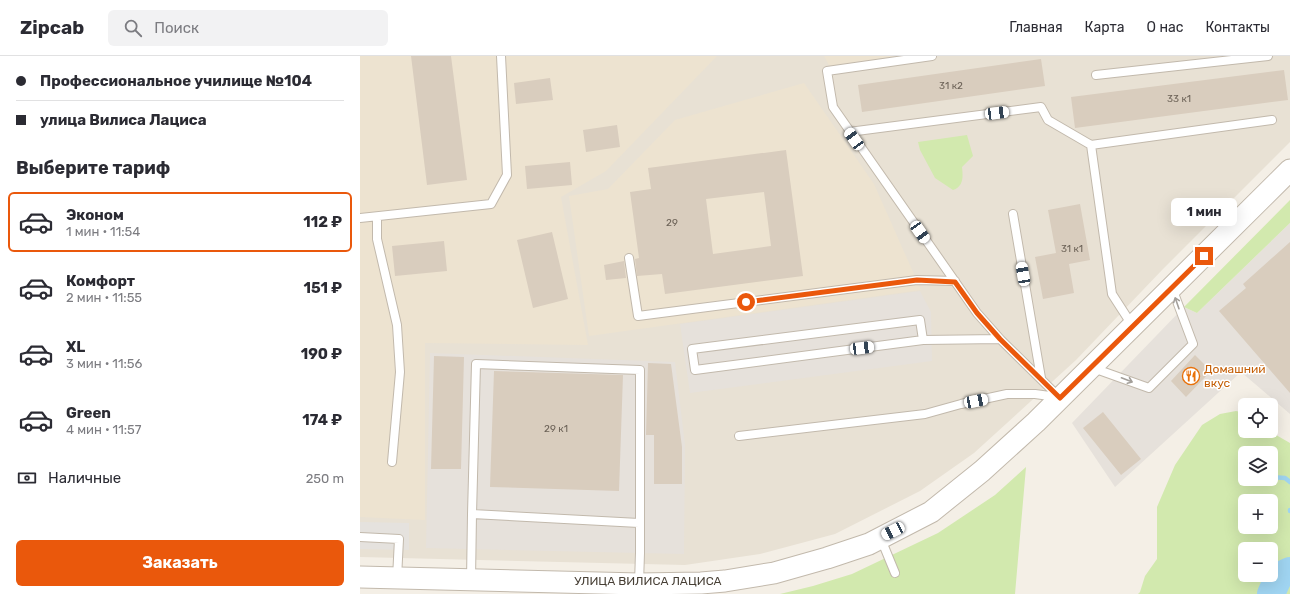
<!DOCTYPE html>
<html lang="ru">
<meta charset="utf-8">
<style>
body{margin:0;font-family:Rubik,sans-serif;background:#f2f2f3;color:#2b2b33;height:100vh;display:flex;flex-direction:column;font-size:15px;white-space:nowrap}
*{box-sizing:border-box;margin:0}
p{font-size:13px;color:#7c7c81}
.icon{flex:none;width:22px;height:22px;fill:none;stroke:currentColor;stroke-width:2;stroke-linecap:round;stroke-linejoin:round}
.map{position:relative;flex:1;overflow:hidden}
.details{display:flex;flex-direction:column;background:#fff;width:360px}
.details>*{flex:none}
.guide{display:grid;align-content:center;height:88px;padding:0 16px;background:#fff}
.buttons{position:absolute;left:878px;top:342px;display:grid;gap:8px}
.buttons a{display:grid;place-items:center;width:40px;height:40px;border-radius:6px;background:#fff;box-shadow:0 4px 16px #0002;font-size:20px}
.end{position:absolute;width:18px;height:18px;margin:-9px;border:5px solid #ea580c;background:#fff;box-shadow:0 0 0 2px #fff}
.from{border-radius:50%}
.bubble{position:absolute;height:28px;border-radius:6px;background:#fff;box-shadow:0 4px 16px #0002;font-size:13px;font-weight:700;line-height:28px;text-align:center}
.car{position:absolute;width:12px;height:24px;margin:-12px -6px;border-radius:5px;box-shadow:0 0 3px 1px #0007;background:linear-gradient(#fff 24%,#345 0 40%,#fff 0 76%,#345 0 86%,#fff 0)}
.guide b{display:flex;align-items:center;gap:14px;height:38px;font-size:15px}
.guide b+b{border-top:1px solid #e1e1e2}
.guide i{width:10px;height:10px;background:#2b2b33}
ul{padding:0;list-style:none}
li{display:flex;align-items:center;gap:12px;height:60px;margin:0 8px 6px;padding:0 8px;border:2px solid transparent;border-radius:6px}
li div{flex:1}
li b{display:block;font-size:15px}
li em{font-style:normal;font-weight:700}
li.on{border-color:#ea580c}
li>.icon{width:36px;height:36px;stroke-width:1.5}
h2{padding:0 16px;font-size:18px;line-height:48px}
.pay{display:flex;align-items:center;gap:10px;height:44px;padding:0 16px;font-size:15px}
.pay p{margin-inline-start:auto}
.action{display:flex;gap:8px;margin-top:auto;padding:8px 16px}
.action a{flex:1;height:46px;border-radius:6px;background:#ea580c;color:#fff;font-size:16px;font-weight:700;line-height:46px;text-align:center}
header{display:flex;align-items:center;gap:24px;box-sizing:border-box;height:56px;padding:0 20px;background:#fff;border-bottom:1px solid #e1e1e2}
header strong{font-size:19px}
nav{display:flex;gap:22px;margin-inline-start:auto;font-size:14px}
.search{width:280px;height:36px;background:#f2f2f3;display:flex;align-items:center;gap:10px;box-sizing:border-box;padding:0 14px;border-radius:6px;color:#7c7c81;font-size:15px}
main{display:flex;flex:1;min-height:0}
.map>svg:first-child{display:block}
.residential{fill:#e8e1d4}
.industrial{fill:#e6e1db}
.education{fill:#ede3d0}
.green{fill:#d2e9ae;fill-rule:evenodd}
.parking{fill:#e5e2de}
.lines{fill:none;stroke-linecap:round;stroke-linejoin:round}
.stream{stroke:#a0d5f2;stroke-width:4.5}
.river{stroke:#a0d5f2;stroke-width:28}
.building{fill:#d9cdbe;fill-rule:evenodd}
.service-casing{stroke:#c2b9ac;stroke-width:10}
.tertiary-casing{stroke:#c2b9ac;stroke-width:23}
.service{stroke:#fff;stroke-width:8}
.tertiary{stroke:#fff;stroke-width:21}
.oneway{stroke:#a39f9a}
.route{stroke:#ea580c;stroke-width:5}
.labels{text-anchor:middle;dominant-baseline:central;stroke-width:3;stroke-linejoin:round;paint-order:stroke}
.number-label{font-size:10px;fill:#6c6257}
.food-label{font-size:12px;fill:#c56008;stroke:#fff;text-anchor:start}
.street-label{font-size:12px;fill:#473f35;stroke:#fff}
</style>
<header>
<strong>Zipcab</strong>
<div class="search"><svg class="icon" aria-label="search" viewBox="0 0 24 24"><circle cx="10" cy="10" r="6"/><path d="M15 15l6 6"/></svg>Поиск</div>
<nav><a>Главная</a><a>Карта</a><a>О нас</a><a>Контакты</a></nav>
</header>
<main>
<section class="details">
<div class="guide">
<b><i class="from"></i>Профессиональное училище №104</b>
<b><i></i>улица Вилиса Лациса</b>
</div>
<h2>Выберите тариф</h2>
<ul>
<li class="on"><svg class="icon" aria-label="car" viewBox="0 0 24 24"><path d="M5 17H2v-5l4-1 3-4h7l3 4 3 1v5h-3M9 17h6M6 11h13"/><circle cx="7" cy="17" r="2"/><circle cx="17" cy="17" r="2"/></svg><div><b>Эконом</b><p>1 мин · 11:54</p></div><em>112 ₽</em></li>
<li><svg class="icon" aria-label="car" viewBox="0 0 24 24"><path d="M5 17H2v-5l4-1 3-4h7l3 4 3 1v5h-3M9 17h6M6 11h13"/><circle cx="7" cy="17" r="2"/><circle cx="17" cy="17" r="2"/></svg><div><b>Комфорт</b><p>2 мин · 11:55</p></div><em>151 ₽</em></li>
<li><svg class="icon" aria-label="car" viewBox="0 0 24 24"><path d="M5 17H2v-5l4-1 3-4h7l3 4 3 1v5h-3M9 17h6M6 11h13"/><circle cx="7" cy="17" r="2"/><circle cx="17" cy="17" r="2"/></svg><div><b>XL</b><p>3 мин · 11:56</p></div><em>190 ₽</em></li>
<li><svg class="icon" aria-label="car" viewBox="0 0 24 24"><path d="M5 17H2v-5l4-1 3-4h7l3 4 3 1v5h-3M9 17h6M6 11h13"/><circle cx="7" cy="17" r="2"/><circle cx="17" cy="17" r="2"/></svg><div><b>Green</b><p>4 мин · 11:57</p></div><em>174 ₽</em></li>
</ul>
<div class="pay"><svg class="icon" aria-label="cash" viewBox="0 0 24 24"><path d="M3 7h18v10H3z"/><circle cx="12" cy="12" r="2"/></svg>Наличные<p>250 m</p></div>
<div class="action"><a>Заказать</a></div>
</section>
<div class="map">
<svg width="930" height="538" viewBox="0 0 930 538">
<rect width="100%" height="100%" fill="#f4efe6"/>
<!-- residential -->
<path class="residential" d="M0,0H930V86L803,213L716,304L614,397L560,435L475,478L400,498L325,509L0,501Z"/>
<!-- industrial -->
<path class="industrial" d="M930,167V358L881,316L755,431L712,367L824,251L837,257Z
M560,235L571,256L572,305L330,337L320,268Z
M70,297L315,306L325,389L324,498L66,492Z"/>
<!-- education -->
<path class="education" d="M0,0H357L246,115L201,141L228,289L65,287V464L0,461Z
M464,0H536L470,11Z
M444,27L514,128L561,234L229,280L209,140L248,133L315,64Z"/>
<!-- green -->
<path class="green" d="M607,79L613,100L602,111C603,120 604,130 593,134L575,122L560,94L558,86Z
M930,144V167L837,257L824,251Z
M876,355L885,357V375H909L930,387V538H778L780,536L785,520L797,503V451L815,409L842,369L860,358ZM885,397H911V423H885ZM885,445H911V471H885ZM885,493H911V519H885Z
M666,411L655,538H420L453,530L492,518L578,477L635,439Z"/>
<!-- parking -->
<path class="parking" d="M0,466L49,467V494L0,493Z"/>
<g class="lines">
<!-- stream -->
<path class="stream" d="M911,421L925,422L930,426
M930,454V455"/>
<!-- river -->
<path class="river" d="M911,538L919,520L930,515"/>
</g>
<!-- building -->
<path class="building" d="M51,0H91L107,124L67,129Z
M681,3L685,30L502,56L498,29Z
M924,14L928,44L715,72L711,41Z
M190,22L193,44L156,48L154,27Z
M257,69L260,91L226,96L223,74Z
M426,94L443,220L305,238L302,218L277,220L275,203L279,202L270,136L291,133L288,112ZM404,136L411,190L353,198L346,143Z
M210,106L212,129L167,133L165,110Z
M720,148L730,204L709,208L714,237L683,243L675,201L696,197L688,154Z
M192,176L208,243L173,252L157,184Z
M84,185L87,215L35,220L32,190Z
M930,186V337L859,255L886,232L883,228Z
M264,205L266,222L246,224L244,209Z
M835,299L851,315L826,341L811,325Z
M74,300L104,301L101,413H71Z
M288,307L311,308L322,391V428H294V379H286Z
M134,315L263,319L259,435L130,431Z
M743,356L781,403L761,419L723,372Z"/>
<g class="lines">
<!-- service casing -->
<g class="service-casing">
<path id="service" d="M572,0L467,15L473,51L617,257L640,283L700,342
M736,19L908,0
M489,76L681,51L688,64L731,89
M653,158L681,322
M17,161V183L37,269L40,316L32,406
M0,162L131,148L147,119L141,0
M269,202L278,260L557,224L595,225
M772,269L752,238L731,89L912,64
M563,284L560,264L332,293L335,314L563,284L640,283
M733,312L789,332L833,288L812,232
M379,380L565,358L601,348L647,338H675L697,341
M0,481L39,483L37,522
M521,483L535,517
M111,524L112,458
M279,527L280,497V314L116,308L112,458L279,467"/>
</g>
<!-- tertiary casing -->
<g class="tertiary-casing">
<path id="tertiary" d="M0,521L279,528L341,527L365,525L414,517L467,502L509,488L571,456L622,415L676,366L930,114"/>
</g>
<!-- service -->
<use href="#service" class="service"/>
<!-- tertiary -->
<use href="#tertiary" class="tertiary"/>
</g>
<!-- one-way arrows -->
<defs><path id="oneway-shaft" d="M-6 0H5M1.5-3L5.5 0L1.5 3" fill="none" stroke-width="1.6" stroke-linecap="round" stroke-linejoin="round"/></defs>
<g class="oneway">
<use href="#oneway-shaft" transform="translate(817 247) rotate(-109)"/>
<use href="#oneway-shaft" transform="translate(767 324) rotate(21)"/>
</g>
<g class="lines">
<!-- route -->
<path class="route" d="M386,246L557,224L595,226L617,257L640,283L700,342L844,200"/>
</g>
<!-- icons -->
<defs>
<g id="restaurant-ring" transform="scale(0.9)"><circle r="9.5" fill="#fff" stroke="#e8710a" stroke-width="1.5"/><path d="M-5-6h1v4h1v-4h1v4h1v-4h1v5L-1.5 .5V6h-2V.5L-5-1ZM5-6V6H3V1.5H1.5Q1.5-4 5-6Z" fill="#e8710a"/></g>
</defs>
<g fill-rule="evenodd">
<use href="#restaurant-ring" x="831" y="320"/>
</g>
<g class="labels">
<!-- number labels -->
<g class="number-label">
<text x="591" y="30">31 к2</text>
<text x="819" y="43">33 к1</text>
<text x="312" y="167">29</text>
<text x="712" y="193">31 к1</text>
<text x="196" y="373">29 к1</text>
</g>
<!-- food labels -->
<g class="food-label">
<text x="844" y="313">Домашний<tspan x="844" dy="14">вкус</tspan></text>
</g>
<!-- street labels -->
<g class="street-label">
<text x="288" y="525">УЛИЦА ВИЛИСА ЛАЦИСА</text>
</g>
</g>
</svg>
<div class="buttons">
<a><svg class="icon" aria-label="locate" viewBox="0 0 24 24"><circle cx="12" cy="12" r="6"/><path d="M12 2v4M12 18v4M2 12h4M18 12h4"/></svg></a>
<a><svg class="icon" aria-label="layers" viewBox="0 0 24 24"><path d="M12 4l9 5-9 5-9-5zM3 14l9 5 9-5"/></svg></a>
<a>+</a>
<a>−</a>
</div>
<i class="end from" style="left:386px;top:246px"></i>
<i class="end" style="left:844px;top:200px"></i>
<div class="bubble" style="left:811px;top:142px;width:66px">1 мин</div>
<i class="car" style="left:637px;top:57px;rotate:83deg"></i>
<i class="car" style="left:494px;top:83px;rotate:324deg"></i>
<i class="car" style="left:560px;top:176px;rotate:145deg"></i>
<i class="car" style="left:663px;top:218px;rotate:350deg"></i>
<i class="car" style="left:502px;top:292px;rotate:83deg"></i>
<i class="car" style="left:616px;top:345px;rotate:79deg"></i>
<i class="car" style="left:533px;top:475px;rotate:243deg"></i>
</div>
</main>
